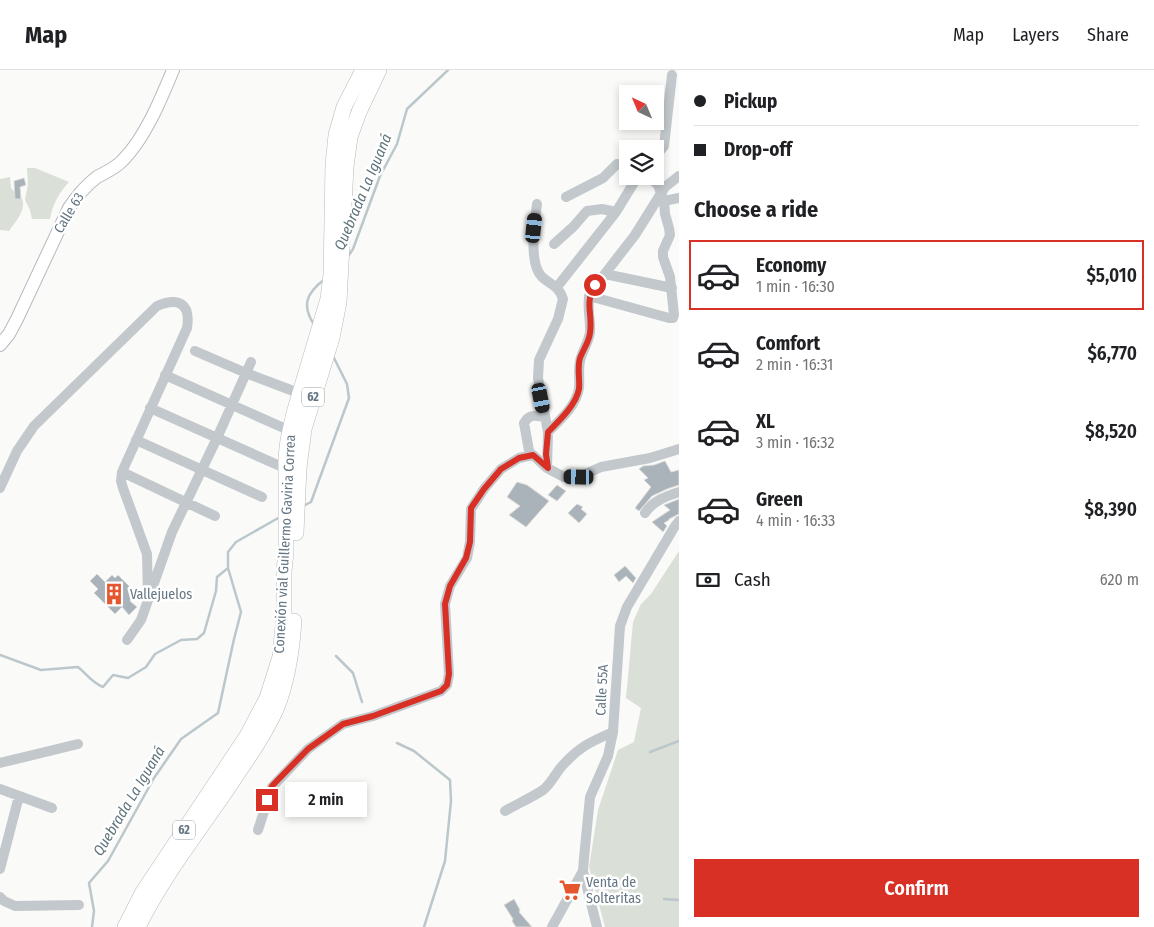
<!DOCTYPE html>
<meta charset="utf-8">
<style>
body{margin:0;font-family:"Fira Sans Condensed",sans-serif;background:#f6f6f6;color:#202124;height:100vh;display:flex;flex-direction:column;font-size:19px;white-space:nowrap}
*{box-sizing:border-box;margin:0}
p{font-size:16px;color:#757577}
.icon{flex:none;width:28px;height:28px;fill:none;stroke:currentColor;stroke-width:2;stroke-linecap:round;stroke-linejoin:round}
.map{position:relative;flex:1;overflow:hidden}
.drawer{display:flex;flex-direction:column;background:#fff;width:475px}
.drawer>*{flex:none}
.banner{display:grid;align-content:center;height:110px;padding:0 15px;background:#fff}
.needle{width:32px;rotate:316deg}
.tools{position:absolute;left:619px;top:15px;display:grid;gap:10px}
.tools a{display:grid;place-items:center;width:45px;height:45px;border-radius:0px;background:#fff;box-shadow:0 2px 8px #0003;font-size:25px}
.end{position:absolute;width:22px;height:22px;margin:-11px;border:6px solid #d93025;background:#fff;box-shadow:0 0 0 2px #fff}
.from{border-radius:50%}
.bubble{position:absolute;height:35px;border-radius:0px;background:#fff;box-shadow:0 2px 8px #0003;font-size:16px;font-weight:600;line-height:35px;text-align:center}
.car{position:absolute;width:15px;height:30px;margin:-15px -8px;border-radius:6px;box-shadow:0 0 4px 1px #0007;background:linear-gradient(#222 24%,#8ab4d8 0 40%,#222 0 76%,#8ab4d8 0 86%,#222 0)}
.banner b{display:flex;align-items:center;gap:18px;height:48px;font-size:19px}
.banner b+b{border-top:1px solid #e0e0e0}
.banner i{width:12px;height:12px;background:#202124}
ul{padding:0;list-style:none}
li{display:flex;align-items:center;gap:15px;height:70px;margin:0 10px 8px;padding:0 5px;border:2px solid transparent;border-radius:0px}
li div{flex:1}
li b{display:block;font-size:19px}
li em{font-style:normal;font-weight:600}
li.selected{border-color:#d93025}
li>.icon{width:45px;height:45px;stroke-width:1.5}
h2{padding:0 15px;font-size:22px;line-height:60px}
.pay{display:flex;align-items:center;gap:12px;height:55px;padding:0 15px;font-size:19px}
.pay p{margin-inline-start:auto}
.button{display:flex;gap:10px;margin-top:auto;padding:10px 15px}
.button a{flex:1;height:58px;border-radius:0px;background:#d93025;color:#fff;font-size:20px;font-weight:600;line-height:58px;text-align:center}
header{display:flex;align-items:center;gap:30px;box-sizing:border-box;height:70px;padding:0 25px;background:#fff;border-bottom:1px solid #e0e0e0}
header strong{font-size:24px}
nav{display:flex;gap:28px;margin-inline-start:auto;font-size:18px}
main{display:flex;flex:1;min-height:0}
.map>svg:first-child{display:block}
.green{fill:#dadfd7}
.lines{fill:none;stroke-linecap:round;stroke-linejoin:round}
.stream{stroke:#bbc7cb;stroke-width:2.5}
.building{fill:#aab3b9;stroke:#dcdcda}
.major-casing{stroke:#b5babe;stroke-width:14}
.highway-casing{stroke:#b4b9bd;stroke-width:16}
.minor{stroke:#c3c8cc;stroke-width:10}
.major{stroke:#fff;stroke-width:12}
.highway{stroke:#fff;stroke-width:15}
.route{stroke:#d93025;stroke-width:6}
.labels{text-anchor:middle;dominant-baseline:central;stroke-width:5;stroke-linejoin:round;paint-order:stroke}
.shield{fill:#fff;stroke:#939fa8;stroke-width:1}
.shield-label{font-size:12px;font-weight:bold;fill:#657683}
.street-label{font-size:14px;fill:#657683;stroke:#fff}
.poi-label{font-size:14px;fill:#657683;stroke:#fff;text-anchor:start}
.water-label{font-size:15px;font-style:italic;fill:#60757c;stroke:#fff}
</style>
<header>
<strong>Map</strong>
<nav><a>Map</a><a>Layers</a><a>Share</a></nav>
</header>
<main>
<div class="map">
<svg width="679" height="857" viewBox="0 0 679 857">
<rect width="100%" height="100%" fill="#fafaf8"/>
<!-- green -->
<path class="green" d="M27,98H35L69,112C58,124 53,134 50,149H32L30,140L25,130L28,114Z
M10,107L11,118C13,121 16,122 18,124C31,135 16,151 9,161L0,160V109Z
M679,481V857H605L589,797L598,740L618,680L634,672L641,638L626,628L633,552L641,534L651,524Z"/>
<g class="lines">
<!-- stream -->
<path class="stream" d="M347,188L353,179L380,106L397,74L407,39L448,0
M315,256C301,236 306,223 325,209
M303,436L311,432L349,328L347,314L333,286
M0,585L41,600L78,597C88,605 91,612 103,617L113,605L128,608L146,597L155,584L181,570L197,569L204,563L216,521L217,507L228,498
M336,586L353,603L362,632
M397,673L414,681L450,710L451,731L445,791L424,857
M650,682L679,671
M664,829L679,830
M92,857L94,841L89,813L108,791L154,708L181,669L218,643L234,569L241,542L228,498V482L236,472L280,447"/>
</g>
<!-- building -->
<path class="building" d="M24,108L26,115L20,117L21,129H15L14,111Z
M665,391L671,402L679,400V415L667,419L652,426L639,441L635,438L651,417L644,410L648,408L639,399L643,396L654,395Z
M517,412L527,415L549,431L526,457L509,445L520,436L507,427Z
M557,415L566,421L557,431L548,425Z
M679,429V444L669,449V450L664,453L667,456L663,462L652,452L670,440L664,435Z
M577,434L583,437L581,439L587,444L579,453L568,443Z
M625,496L636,508L633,513L626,506L619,512L614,505Z
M97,504L105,512L112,505L115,508L118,505L135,522L130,531L137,537L129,545L122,537L115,544L94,523L98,519L90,511Z
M514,829L520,840L519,842L532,857H516L512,851L513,849L504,835Z"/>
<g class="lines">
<!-- major casing -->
<g class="major-casing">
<path id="major" d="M0,275L9,264L17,249L69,138C77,126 85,116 97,107C106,102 116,98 123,90C145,68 161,29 173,0"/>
</g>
<!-- highway casing -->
<g class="highway-casing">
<path id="highway" d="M296,463L299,398L304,359L332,268L339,232L346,97L350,67L359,42L379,0
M125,857L143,822L247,666L267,628L280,587L284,546V501L286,482V387L288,370L294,343L328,229L331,205L333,95L336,65L344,37L363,0
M138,857C166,800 208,750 242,697C255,678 268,658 277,637C288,609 292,581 294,551"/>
</g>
<!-- minor -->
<path class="minor" d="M655,87L664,76L672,5
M566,127L603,108L617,94L628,96
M664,131L679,128
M537,134C535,152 528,193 542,207C551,215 559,216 563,229L558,249L539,290L538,308L548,362L547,398
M554,174L573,157L587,141L602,139L616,142
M605,204L672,218
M557,217L616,142L638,106
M589,226L669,248H673L674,245L670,207L663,187V181L670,165L669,158L665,144L664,131L658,115L647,106
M195,281L246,303L296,322
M165,305L286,359
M150,338L280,396
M548,362C559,351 577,335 579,318C580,309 578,300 580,291C582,281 589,272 590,262C591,249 586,235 590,223L635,165L665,117L679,106
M136,370L262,427
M530,386L524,353C530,343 535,346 545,347
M122,402L215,446
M0,418L17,381L34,356L157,236C178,227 191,233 187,258L122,402L121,411L123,418L147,484L148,528
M645,443C653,431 666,426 679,422
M127,570L141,550L172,462L217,368L251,292
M0,693L78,674
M0,719L52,738
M505,741C517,734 531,728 543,720C551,714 555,704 562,696C579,677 590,672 613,662
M258,760L272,717L308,679L343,654L373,646L441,621L447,615L449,604L445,534L450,516L467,488L470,472L471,439L484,419L501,399L519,388L533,385L547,398L564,407H579L601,397L650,388L679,379
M0,799L19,726
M0,827L4,831L15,836L79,835
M552,857L583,801
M597,857L583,801L584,788L590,727L608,686L613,662L620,556L627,537L675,456L679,451"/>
<!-- major -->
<use href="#major" class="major"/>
<!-- highway -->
<use href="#highway" class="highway"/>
</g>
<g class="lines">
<!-- route -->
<path class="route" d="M267,730L272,716L308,679L343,654L373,646L441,621L447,615L449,604L445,534L450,516L466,488L470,472L471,438L484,419L501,399L519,388L533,385L548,398L546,384L548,362C559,351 576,335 579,319C580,309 577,298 580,288C583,280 589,272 590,263C593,243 584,234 595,215"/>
</g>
<!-- icons -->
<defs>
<g id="building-bare" transform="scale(1.725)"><path d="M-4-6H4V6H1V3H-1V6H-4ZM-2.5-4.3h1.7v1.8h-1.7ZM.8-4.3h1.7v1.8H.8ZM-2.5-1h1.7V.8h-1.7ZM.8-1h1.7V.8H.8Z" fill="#e4572e" stroke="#fff" stroke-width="2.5" paint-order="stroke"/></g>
<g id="supermarket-bare" transform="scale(1.725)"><path d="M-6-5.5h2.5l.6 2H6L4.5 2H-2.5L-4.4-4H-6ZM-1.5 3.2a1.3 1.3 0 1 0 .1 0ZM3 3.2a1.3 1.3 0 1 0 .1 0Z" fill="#e4572e" stroke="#fff" stroke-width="2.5" paint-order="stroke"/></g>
</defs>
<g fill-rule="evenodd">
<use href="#building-bare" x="114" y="524"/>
<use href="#supermarket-bare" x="570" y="820"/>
</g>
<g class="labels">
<!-- shield labels -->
<g class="shield">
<rect x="302" y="317.5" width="22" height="19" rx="4"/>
<rect x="173" y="750.5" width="22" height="19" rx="4"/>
</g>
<g class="shield-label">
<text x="313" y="327">62</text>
<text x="184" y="760">62</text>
</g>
<!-- street labels -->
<g class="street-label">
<text transform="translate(69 143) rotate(-59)">Calle 63</text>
<text transform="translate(285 474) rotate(-87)">Conexión vial Guillermo Gaviria Correa</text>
<text transform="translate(602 620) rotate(-87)">Calle 55A</text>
</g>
<!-- poi labels -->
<g class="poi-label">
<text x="130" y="524">Vallejuelos</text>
<text x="586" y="812">Venta de<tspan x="586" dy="16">Solteritas</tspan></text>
</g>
<!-- water labels -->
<g class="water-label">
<text transform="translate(363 122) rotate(-67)">Quebrada La Iguaná</text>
<text transform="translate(129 731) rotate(-59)">Quebrada La Iguaná</text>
</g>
</g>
</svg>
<div class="tools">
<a><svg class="needle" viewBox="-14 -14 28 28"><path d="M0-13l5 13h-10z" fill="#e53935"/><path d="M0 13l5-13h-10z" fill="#757577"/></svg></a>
<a><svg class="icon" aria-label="layers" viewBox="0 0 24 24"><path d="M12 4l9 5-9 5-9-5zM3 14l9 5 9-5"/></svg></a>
</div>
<i class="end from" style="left:595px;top:215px"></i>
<i class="end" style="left:267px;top:730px"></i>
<div class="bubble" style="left:285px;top:712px;width:82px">2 min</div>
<i class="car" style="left:534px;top:158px;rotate:6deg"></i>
<i class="car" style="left:541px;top:328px;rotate:169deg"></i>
<i class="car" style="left:579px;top:407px;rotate:271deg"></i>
</div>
<section class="drawer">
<div class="banner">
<b><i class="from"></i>Pickup</b>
<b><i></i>Drop-off</b>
</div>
<h2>Choose a ride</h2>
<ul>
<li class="selected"><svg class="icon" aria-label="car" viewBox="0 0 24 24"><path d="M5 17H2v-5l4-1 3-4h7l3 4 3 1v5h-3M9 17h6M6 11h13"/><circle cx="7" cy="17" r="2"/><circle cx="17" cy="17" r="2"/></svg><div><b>Economy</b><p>1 min · 16:30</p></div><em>$5,010</em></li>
<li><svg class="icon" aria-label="car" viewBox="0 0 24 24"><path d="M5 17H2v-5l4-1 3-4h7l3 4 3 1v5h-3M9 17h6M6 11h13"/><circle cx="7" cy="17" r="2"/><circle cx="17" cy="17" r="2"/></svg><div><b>Comfort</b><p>2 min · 16:31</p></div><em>$6,770</em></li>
<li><svg class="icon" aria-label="car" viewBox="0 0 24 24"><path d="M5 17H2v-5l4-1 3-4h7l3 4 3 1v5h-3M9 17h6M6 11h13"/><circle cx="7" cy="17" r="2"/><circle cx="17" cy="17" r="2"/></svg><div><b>XL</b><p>3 min · 16:32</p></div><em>$8,520</em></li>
<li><svg class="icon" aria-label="car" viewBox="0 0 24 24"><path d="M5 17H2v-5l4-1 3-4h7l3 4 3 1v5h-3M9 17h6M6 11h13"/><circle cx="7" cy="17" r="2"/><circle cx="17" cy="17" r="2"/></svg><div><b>Green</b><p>4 min · 16:33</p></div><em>$8,390</em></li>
</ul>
<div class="pay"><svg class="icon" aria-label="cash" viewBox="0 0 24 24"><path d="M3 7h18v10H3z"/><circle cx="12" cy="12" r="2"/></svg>Cash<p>620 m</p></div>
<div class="button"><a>Confirm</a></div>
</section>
</main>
